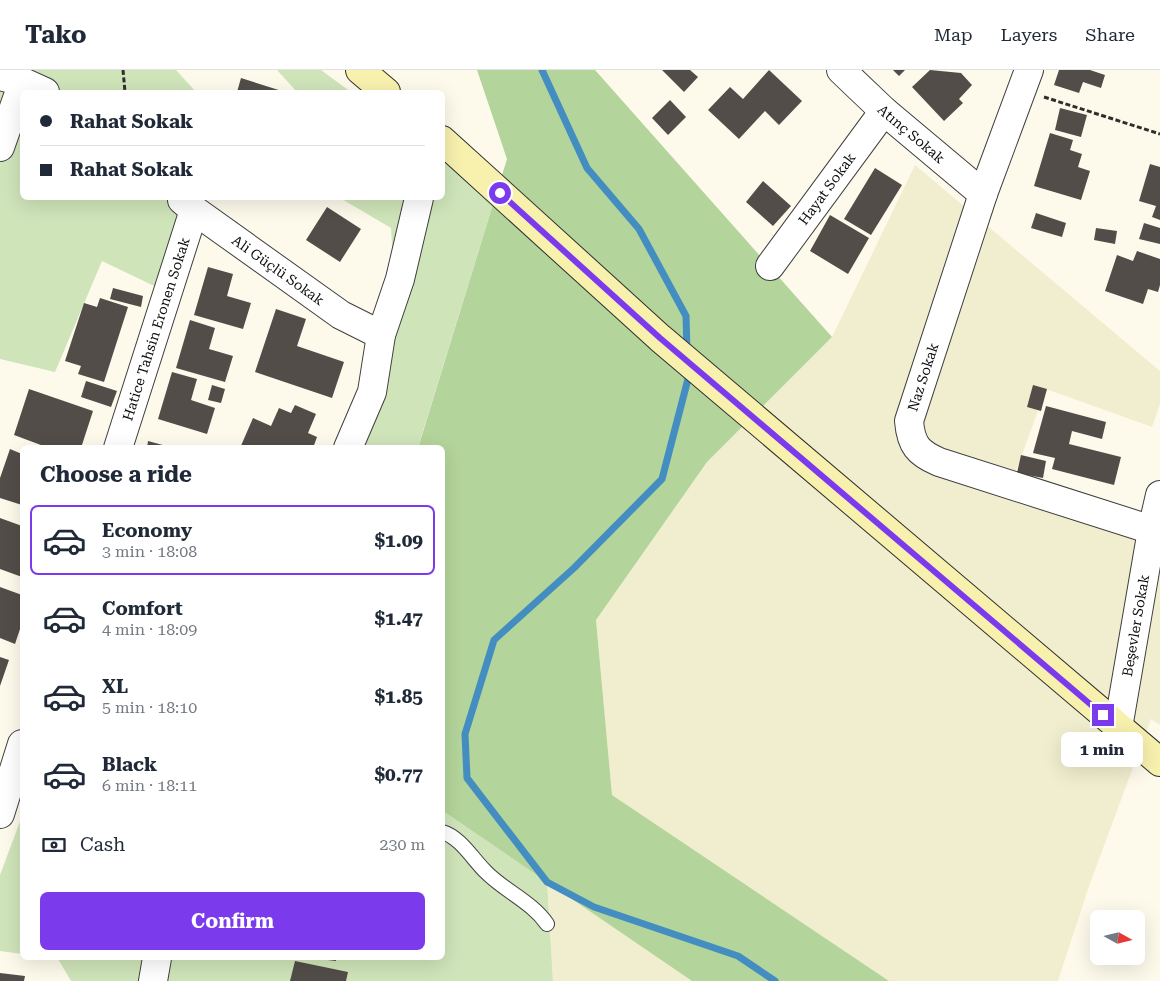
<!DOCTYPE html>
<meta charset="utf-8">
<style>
body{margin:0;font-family:"Roboto Serif",serif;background:#f2f2f3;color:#1f2937;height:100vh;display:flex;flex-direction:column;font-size:19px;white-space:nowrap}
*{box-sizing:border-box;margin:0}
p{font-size:16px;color:#747a83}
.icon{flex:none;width:28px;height:28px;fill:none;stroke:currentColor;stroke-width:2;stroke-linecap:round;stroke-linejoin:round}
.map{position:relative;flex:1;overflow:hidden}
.details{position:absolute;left:20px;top:375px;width:425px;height:515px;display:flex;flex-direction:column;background:#fff;border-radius:8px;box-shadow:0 5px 20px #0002}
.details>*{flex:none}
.top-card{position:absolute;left:20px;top:20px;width:425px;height:110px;border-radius:8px;box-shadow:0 5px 20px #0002;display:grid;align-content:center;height:110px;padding:0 20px;background:#fff}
.needle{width:32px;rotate:98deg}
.buttons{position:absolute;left:1090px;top:840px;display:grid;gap:10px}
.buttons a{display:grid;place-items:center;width:55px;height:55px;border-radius:8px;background:#fff;box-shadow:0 5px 20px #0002;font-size:25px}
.end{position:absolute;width:22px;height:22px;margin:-11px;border:6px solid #7c3aed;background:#fff;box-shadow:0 0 0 2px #fff}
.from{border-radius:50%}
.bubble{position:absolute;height:35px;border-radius:8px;background:#fff;box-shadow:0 5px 20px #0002;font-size:16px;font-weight:700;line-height:35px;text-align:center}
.top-card b{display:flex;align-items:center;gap:18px;height:48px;font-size:19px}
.top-card b+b{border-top:1px solid #e0e1e3}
.top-card i{width:12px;height:12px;background:#1f2937}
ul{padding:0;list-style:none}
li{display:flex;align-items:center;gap:15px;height:70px;margin:0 10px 8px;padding:0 10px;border:2px solid transparent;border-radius:8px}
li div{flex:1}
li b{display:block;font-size:19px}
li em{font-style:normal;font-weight:700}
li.on{border-color:#7c3aed}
li>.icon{width:45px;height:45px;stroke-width:1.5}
h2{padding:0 20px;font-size:22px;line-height:60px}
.pay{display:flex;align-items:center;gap:12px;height:55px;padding:0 20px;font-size:19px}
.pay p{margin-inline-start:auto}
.button{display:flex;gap:10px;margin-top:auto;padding:10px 20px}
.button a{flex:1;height:58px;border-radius:8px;background:#7c3aed;color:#fff;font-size:20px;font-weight:700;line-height:58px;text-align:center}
header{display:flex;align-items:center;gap:30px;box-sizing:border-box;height:70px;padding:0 25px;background:#fff;border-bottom:1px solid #e0e1e3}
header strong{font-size:24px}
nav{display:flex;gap:28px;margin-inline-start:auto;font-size:18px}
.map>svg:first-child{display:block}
.farmland{fill:#f1eecf}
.green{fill:#cfe4b9}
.forest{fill:#b3d49a}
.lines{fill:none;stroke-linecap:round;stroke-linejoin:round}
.stream{stroke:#438dc1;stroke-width:7}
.building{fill:#534d49}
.lane-casing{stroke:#3f3f3f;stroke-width:16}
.street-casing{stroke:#3f3f3f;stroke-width:30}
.secondary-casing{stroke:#2e2e2e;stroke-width:30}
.path{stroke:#2e2e2e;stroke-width:3;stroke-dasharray:5 2.5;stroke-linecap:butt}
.lane{stroke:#fff;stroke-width:14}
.street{stroke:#fff;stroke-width:28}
.secondary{stroke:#f8f0ad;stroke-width:28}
.route{stroke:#7c3aed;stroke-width:6}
.labels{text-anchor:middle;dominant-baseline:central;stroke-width:5;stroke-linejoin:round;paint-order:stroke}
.street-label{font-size:14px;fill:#0c0c0c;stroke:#fff}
</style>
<header>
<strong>Tako</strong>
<nav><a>Map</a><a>Layers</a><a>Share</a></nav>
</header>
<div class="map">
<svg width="1160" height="911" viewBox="0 0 1160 911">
<rect width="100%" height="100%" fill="#fdfaec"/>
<!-- farmland -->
<path class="farmland" d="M915,95L1160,301V334L1152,357L1046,319L1016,401L1160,447V655L1151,649L1088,819L1058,911H889L612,725L596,550L707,392L832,267Z
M547,812L692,911H553Z"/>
<!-- green -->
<path class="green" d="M0,0H176L196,22H22V128H196L173,225L102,191L55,302L0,289Z
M277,0H321L351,22H297Z
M443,91L494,131L418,377H354L397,259L391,158L340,128H442Z
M443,741L547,812L553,911H71L58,889L50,888H442Z
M22,746V884L0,881V805Z"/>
<!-- forest -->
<path class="forest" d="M477,0H595L832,267L707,392L596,550L612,725L889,911H692L443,741L442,378H418L507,89Z"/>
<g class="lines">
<!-- stream -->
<path class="stream" d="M542,0L587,98L639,159L686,246L687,281
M688,302V309L662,409L574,498L494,570L465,664L467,708L547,812L594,837L738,886L775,911"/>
</g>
<!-- building -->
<path class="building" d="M662,0H690L698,7L684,22Z
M769,0L802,31L779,55L765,41L739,69L708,40L730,17L743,29Z
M893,0H905L899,6Z
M930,0L961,3L972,15L959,29L963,33L944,51L912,17Z
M1059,0H1090L1105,5L1101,18L1083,12L1079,23L1054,15Z
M241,8L285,22H237Z
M670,30L686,47L668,65L652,48Z
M1060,38L1087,45L1081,67L1055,60Z
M1050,63L1073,70L1070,80L1082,84L1078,97L1090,101L1081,130L1034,116Z
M1150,94L1160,97V150L1152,147L1156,136L1139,131Z
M875,98L902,115L871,165L844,149Z
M763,111L791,136L773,156L746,132Z
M327,137L361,159L340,192L306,170Z
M1036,143L1066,153L1062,167L1031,158Z
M830,145L869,168L848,204L810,181Z
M1144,153L1160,158V174L1139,169Z
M1096,158L1117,161L1115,174L1094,170Z
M1137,181L1160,189V215L1158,222L1148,219L1143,234L1105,221L1117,185L1133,191Z
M208,197L233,204L227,226L251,233L243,259L194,245Z
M113,218L143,226L141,237L110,229Z
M100,228L128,237L104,312L78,304L81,296L65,291L84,233L97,237Z
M276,239L306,249L297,276L344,292L332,328L255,302Z
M190,250L215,258L209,279L233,286L225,312L176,298Z
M172,302L197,309L191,330L215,338L207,364L158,349Z
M86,311L117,321L111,337L81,327Z
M212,315L225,319L221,333L208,330Z
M1033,315L1047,319L1041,341L1027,337Z
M29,319L93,341L81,378H49L14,365Z
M295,335L316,344L308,363L317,367L313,378H240L253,348L271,356L279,338L291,343Z
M1046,336L1106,352L1102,369L1072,361L1069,374L1121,387L1114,415L1052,399L1055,388L1033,383Z
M148,371L170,377V378H147Z
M10,379L22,384V435L0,428V408Z
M1021,385L1046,391L1043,408L1017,403Z
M0,448L22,456V507L0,499Z
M0,517L22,525V553L15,574L0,568Z
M0,587L9,590L0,616Z
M319,889V888H336V891Z
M295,891L348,902L346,911H290Z
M0,903L25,906L24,911H0Z"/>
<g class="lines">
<!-- lane casing -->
<g class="lane-casing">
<path id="lane" d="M442,762C460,767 472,788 485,801C504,821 531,831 547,854"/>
</g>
<!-- street casing -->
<g class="street-casing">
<g id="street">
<path id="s1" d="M841,0L884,41L983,124"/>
<path d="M1029,0L983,124L909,351C911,375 918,383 939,392L1152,460"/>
<path d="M0,6L23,12L45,22"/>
<path d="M0,77L23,12"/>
<path id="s2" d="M182,130L194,140L341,245L381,265"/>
<path id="s3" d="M770,196L884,41"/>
<path id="s4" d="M118,378L194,140"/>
<path d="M348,378L372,322L381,265L400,209L419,128"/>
<path id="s5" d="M1118,658L1152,460L1160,425"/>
<path d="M0,744L22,674"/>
<path d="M153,911L157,888"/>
</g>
</g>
<!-- secondary casing -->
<g class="secondary-casing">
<path id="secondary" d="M360,0L386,22
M442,70L660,268L1160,692"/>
</g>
<!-- path -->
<path class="path" d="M123,0L125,22
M1044,27L1160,64"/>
<!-- lane -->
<use href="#lane" class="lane"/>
<!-- street -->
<use href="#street" class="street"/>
<!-- secondary -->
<use href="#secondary" class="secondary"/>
</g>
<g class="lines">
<!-- route -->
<path class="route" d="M500,123L660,268L1103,645"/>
</g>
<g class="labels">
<!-- street labels -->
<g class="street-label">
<text stroke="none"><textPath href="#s1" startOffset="95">Atınç Sokak</textPath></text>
<text stroke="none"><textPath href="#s3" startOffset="96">Hayat Sokak</textPath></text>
<text stroke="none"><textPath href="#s2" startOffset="119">Ali Güçlü Sokak</textPath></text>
<text stroke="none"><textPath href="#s4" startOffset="125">Hatice Tahsin Eronen Sokak</textPath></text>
<text transform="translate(923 307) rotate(-72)">Naz Sokak</text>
<text stroke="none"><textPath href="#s5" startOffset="104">Beşevler Sokak</textPath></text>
</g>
</g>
</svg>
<div class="buttons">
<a><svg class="needle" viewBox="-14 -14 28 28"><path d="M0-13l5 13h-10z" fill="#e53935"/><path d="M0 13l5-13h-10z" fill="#747a83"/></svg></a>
</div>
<i class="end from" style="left:500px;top:123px"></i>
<i class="end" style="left:1103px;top:645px"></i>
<div class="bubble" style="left:1061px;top:662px;width:82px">1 min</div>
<div class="top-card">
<b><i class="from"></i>Rahat Sokak</b>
<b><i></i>Rahat Sokak</b>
</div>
<section class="details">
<h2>Choose a ride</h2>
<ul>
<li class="on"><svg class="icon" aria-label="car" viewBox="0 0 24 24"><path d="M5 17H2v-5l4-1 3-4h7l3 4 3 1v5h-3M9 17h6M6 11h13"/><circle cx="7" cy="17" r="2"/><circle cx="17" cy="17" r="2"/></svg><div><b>Economy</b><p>3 min · 18:08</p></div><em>$1.09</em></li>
<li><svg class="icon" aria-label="car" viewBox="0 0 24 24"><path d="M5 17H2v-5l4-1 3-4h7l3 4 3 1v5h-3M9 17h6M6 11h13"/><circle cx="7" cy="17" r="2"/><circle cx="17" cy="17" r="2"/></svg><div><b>Comfort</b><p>4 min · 18:09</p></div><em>$1.47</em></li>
<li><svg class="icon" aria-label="car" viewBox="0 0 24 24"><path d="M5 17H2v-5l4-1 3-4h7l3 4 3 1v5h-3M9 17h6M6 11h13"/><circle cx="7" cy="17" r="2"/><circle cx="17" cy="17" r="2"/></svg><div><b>XL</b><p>5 min · 18:10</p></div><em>$1.85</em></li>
<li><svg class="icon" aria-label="car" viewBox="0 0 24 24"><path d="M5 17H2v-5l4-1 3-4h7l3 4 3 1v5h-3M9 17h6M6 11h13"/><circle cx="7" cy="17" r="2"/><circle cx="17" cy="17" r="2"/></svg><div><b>Black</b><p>6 min · 18:11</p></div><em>$0.77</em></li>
</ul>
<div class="pay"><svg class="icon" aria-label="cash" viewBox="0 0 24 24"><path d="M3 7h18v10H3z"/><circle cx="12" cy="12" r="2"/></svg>Cash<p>230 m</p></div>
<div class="button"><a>Confirm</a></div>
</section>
</div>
